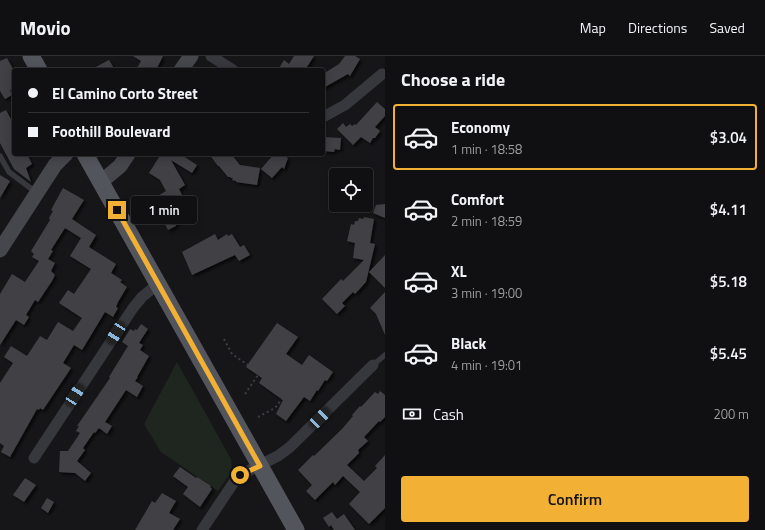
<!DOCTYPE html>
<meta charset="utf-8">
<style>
body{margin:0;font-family:"Titillium Web",sans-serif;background:#1e1e20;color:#f1f3f6;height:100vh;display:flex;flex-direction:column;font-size:15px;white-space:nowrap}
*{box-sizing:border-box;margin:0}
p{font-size:13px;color:#9c9d9f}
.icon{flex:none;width:22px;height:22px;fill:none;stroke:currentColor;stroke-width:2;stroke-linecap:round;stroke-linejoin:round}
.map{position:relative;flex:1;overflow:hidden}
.drawer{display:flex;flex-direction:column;background:#101012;width:380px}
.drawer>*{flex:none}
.top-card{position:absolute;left:12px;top:12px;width:313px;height:88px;border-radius:4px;box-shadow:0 2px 10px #0003,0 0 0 1px #303032;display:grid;align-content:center;height:88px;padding:0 16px;background:#101012}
.tools{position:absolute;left:329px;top:112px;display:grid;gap:8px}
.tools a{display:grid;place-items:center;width:44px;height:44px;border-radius:4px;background:#101012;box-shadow:0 2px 10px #0003,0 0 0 1px #303032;font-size:20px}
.end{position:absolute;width:18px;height:18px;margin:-9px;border:5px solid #f2b134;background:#111;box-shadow:0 0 0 2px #111}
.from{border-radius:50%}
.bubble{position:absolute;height:28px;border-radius:4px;background:#101012;box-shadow:0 2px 10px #0003,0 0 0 1px #303032;font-size:13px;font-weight:600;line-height:28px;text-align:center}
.car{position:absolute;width:12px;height:24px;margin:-12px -6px;border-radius:5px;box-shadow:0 0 3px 1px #0007;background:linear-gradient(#222 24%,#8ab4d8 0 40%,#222 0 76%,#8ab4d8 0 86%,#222 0)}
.top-card b{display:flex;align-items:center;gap:14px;height:38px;font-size:15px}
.top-card b+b{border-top:1px solid #303032}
.top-card i{width:10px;height:10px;background:#f1f3f6}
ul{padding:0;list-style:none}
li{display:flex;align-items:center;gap:12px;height:66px;margin:0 8px 6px;padding:0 8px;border:2px solid transparent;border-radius:4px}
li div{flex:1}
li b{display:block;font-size:15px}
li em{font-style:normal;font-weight:600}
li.on{border-color:#f2b134}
li>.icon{width:36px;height:36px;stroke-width:1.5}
h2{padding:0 16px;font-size:18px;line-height:48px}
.pay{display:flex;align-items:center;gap:10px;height:44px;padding:0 16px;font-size:15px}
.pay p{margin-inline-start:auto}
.button{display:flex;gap:8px;margin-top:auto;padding:8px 16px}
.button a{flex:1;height:46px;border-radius:4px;background:#f2b134;color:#111;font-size:16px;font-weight:600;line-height:46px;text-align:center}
header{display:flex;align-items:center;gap:24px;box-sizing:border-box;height:56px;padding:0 20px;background:#101012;border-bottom:1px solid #303032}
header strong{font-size:19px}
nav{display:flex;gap:22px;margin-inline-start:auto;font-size:14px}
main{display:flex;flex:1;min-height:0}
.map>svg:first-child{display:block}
.green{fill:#1e261f}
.building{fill:#404145;filter:url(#shadow)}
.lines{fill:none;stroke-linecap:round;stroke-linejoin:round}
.path{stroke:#3d3f44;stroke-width:2;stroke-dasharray:2 3;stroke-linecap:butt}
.lane{stroke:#37383d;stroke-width:5.5}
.street{stroke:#37383d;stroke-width:11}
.secondary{stroke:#45474d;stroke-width:15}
.primary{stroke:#53555c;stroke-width:17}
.route{stroke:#f2b134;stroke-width:5}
</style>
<header>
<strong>Movio</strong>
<nav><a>Map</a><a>Directions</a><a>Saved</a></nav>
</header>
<main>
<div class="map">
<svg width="385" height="474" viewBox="0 0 385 474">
<defs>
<filter id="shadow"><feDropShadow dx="2.5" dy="2.5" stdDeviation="1" flood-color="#0009"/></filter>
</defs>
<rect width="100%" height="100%" fill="#161618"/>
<!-- green -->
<path class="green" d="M177,306L231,403L232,415L218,435L161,396L144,368Z"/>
<!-- building -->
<path class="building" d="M133,0H163L156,14H136L141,5Z
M294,0H314L305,14H278L284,4L289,8Z
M345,0H355L360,3L350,20L348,18L323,32V18L339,8Z
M7,2L14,15V31L10,34L12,39L5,43L0,35V5Z
M109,4L115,14H90Z
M377,46L385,53V60L375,71L380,75L375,82H373L370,87L361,81L353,89L337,73L343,67L346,71L350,68L352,70L355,68L356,69Z
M6,54L14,69V98H27L32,108L26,112L31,126L14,113L0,87V57Z
M323,81L341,82L340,94L335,93L334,96L323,95Z
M161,98H180L197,109L192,117L171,104L185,129L179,133L182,139L177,142L187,161L175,168L176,170L168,174L163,164L167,162L156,141L166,135L160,124L149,117Z
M209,98H231L240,109L260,112L257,129L236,126V125L232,124L233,122H230L231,121H228L219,110H218Z
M274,98H279L288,102L284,113L282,111L272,122L261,113Z
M0,119L10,125L0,142Z
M63,132L84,144L72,163L96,179L89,191L116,208L111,217L122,224L120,226L127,231L118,246L116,251L118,252L113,261L105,256L82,294L74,289L63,307L71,312L43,354L40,352L39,354L37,353L10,401L1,396L4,390L0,387V327L13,307L4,301L11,290L27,300L40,280L47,284L58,266L73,275L82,262L59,247L68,234L74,238L91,213L70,200L81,182L65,172L51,194L53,195L48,203L55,207L51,215L55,219L52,225L38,246L35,244L26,259L29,261L24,269L16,264L0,289V238L12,218L25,226L39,205L32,201L34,198L31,195L50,164L49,162L53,155L51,154Z
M385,148V162L373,157L376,149Z
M364,161L374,163L370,187L375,188L366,226L355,238L353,236L342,247L345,250L337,258L322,243L341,223L343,225L364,204L353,202L355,187L347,185L351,168L354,169L355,165H358L359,162L363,163Z
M215,178L218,184L227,178L228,180L232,178L240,191L244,189L250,199L239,205L235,199L192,219L182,196Z
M385,199V232L369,216Z
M385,236V279L376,258L370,252Z
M277,267L298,281L286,298L302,309L309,299L333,316L327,325L325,324L318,335L317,334L310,345L304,341L286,365L276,358L283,344L259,327L262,322L246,311Z
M141,268L148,273L139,287L143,289L140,294L149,300L137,321H138L135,325L143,330L137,341L126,334L105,366L112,370L107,378L99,372L95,377L94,376L83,392L85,394L77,405L91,417L85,425L75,417L59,416L60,395H68L80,377L76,375L79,370H77L110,322L109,321L128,290L122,286L130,273L134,275L135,273L137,274Z
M380,335L385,339V361L380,366L379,365L364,381L368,385L358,394L359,397L347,409L364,425L377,412L375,410L385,399V452L369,468L349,448L360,436L343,420L335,429L333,426L315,444L306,435L312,429L298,414L313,399L314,400L342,373L353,360L352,359L360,350L361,351L375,336L378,338Z
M180,411L196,422L197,421L211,430L210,431L212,433L200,451L183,438L188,431L173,420Z
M25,422L36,429L24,446L13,439Z
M162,437L176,445L169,457L180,463L173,474H135L152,445L155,447Z
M47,442L54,446L48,457L41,452Z
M332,456L337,463L344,458L355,474H334L331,469L329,471L323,462Z"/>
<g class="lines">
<!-- path -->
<path class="path" d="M224,283L232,298L248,309
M245,338L258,319
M258,361L275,352L282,343"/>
<!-- lane -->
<path class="lane" d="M0,100L9,116L37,137
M373,309L385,299"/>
<!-- street -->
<path class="street" d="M211,0L233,14
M323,61L345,49L382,18
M34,402L133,252L142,241L158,228
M202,474L234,426L240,419L278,400L290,391L373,309"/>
<!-- secondary -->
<path class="secondary" d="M181,14L191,0
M101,126L120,110L128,98
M0,194L55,109L66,98"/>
<!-- primary -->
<path class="primary" d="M31,0L39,14
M85,98L296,474"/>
</g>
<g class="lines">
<!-- route -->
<path class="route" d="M117,154L260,410L240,419"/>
</g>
</svg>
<div class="tools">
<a><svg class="icon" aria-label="locate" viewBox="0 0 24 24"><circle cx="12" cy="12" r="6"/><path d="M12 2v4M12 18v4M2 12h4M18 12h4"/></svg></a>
</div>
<i class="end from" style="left:240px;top:419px"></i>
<i class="end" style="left:117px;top:154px"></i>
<div class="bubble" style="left:131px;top:140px;width:66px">1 min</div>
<i class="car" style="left:116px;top:277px;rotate:213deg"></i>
<i class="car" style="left:75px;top:339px;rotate:33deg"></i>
<i class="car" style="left:320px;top:362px;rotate:45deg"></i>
<div class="top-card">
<b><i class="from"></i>El Camino Corto Street</b>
<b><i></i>Foothill Boulevard</b>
</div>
</div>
<section class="drawer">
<h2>Choose a ride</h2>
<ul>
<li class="on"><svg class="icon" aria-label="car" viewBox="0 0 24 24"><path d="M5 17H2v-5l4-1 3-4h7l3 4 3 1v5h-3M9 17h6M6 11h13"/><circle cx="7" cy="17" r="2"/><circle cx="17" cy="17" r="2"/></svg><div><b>Economy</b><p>1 min · 18:58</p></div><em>$3.04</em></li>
<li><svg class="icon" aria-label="car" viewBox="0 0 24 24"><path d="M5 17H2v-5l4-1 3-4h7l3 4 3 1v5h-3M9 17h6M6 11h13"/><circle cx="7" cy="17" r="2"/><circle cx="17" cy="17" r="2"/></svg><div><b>Comfort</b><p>2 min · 18:59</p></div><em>$4.11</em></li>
<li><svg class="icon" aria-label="car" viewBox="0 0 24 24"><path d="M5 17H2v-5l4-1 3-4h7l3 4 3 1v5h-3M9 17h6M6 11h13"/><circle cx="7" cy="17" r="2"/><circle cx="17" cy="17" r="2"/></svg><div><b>XL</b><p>3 min · 19:00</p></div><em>$5.18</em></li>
<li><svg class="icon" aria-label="car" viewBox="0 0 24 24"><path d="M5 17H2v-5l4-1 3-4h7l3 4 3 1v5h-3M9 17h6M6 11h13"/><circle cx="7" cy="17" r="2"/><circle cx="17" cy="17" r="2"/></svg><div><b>Black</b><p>4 min · 19:01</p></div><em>$5.45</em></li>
</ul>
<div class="pay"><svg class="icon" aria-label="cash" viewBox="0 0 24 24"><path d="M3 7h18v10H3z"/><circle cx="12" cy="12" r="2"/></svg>Cash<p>200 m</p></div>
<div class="button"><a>Confirm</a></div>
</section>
</main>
